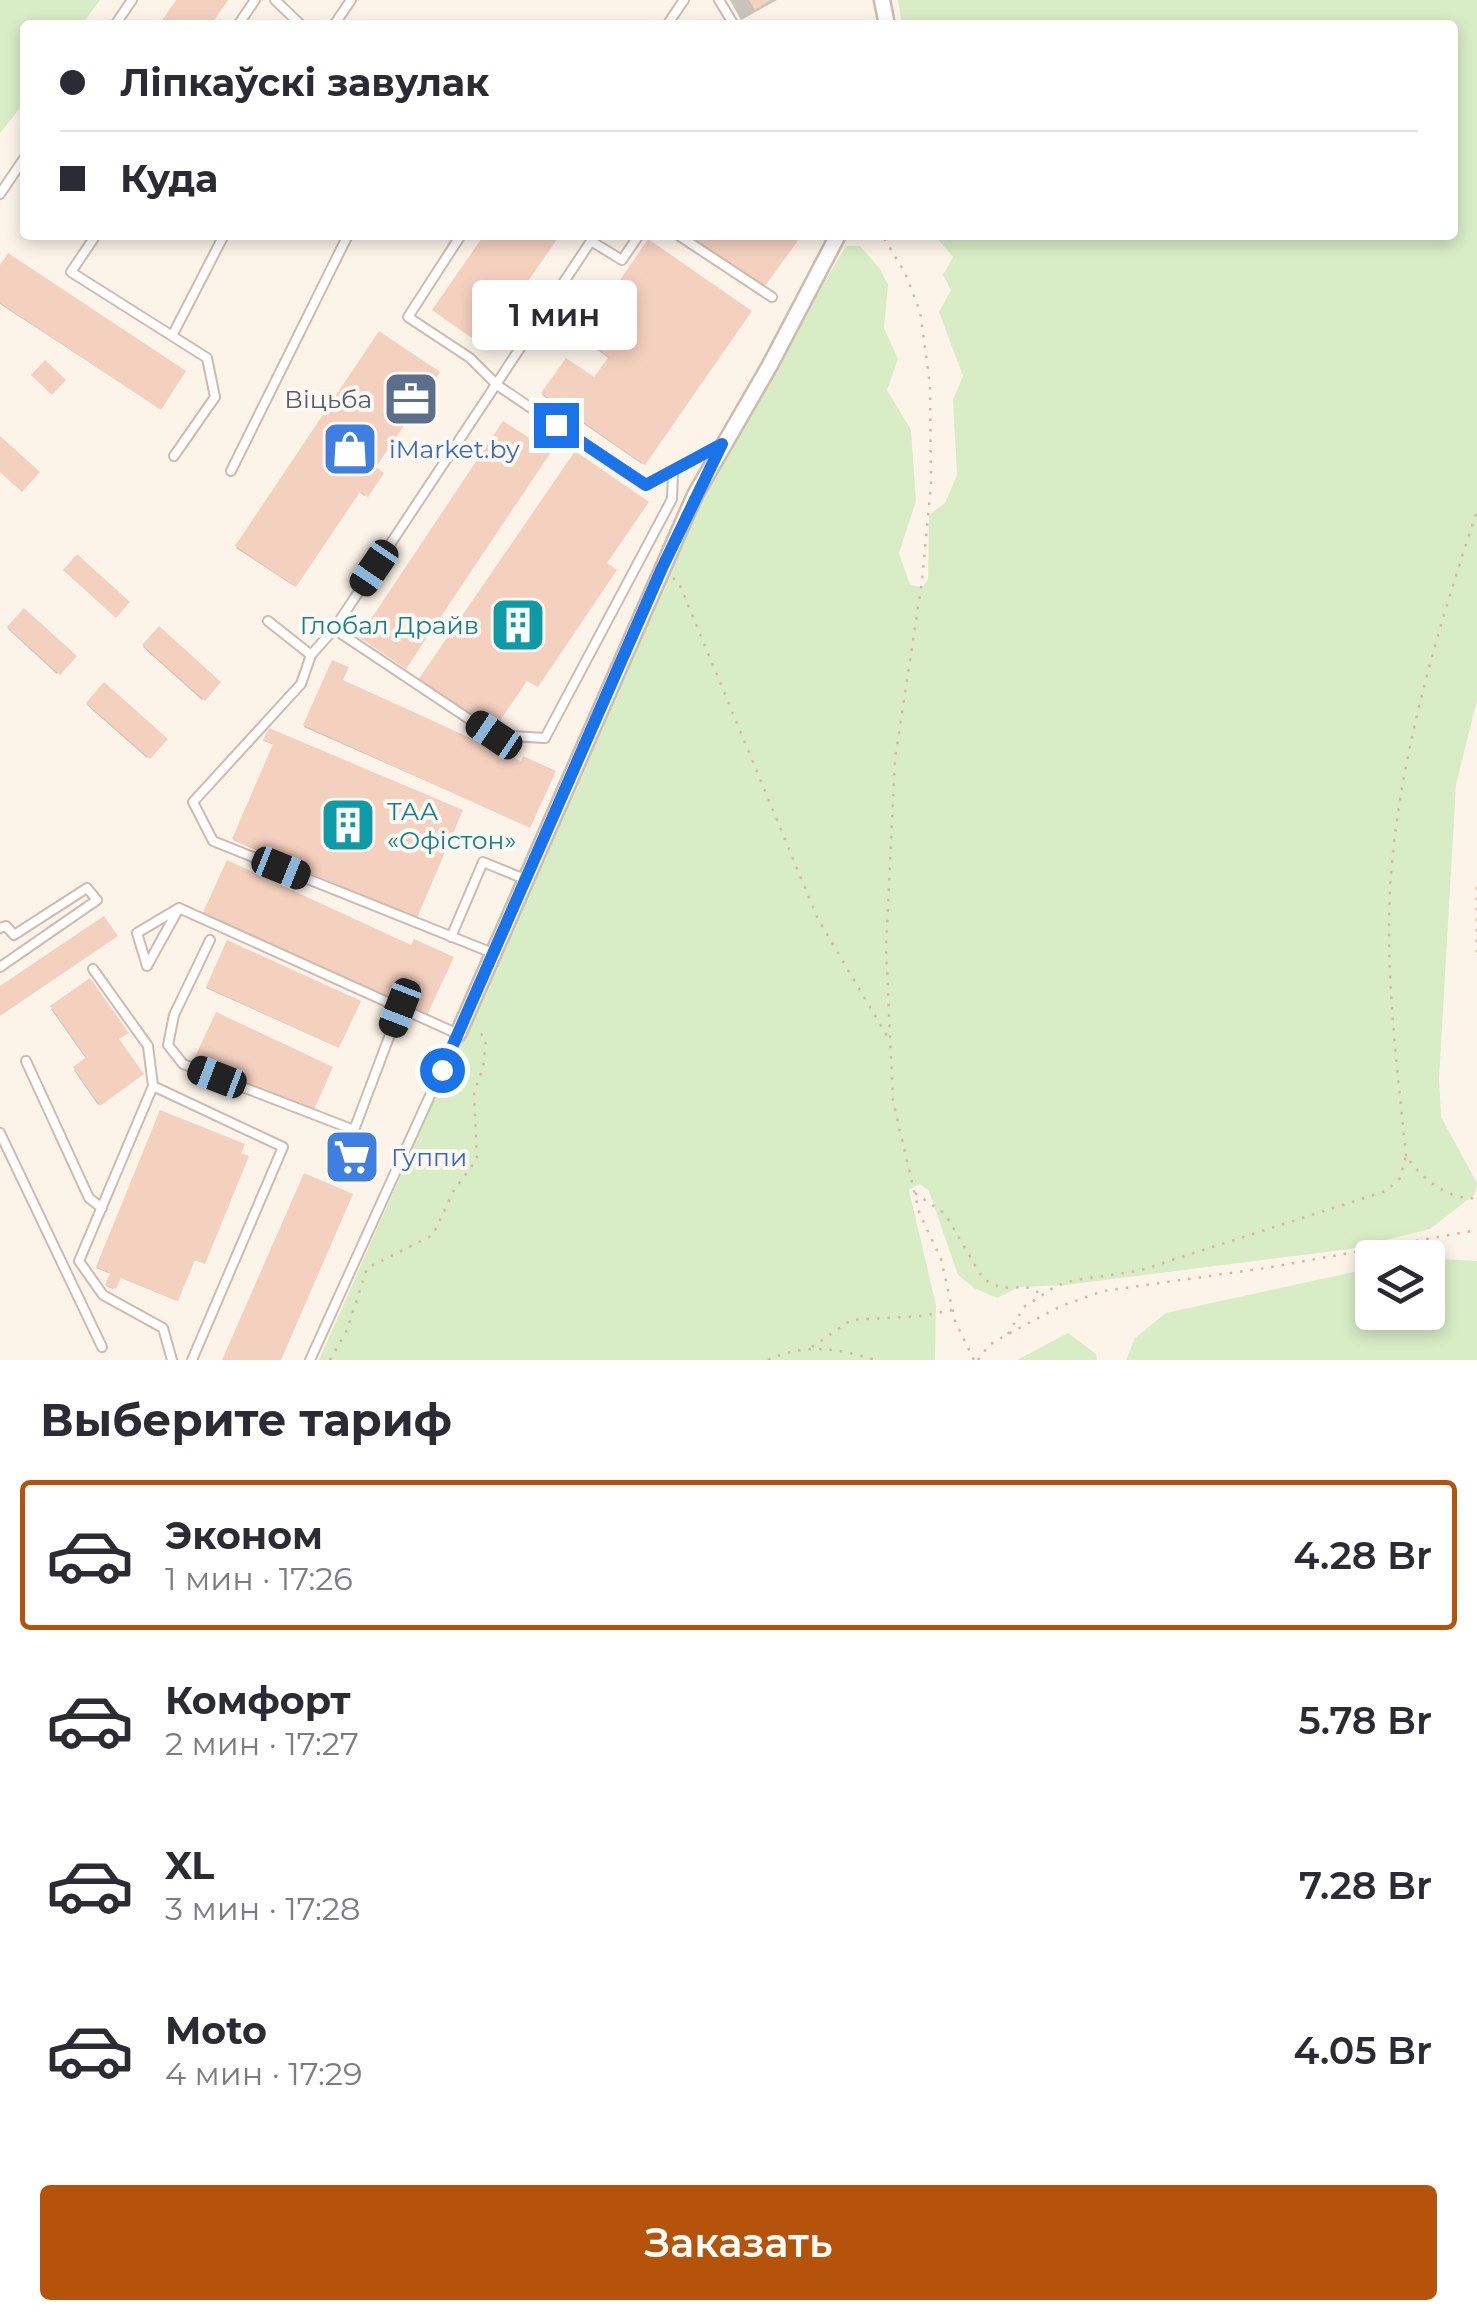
<!DOCTYPE html>
<html lang="ru">
<meta charset="utf-8">
<style>
body{margin:0;font-family:Montserrat,sans-serif;background:#f2f2f3;color:#2b2b33;height:100vh;display:flex;flex-direction:column;font-size:38px;white-space:nowrap}
*{box-sizing:border-box;margin:0}
p{font-size:32px;color:#7c7c81}
.icon{flex:none;width:55px;height:55px;fill:none;stroke:currentColor;stroke-width:2;stroke-linecap:round;stroke-linejoin:round}
.map{position:relative;height:1360px;overflow:hidden}
.side{display:flex;flex-direction:column;background:#fff;flex:1}
.side>*{flex:none}
.guide{position:absolute;left:20px;top:20px;width:1438px;height:220px;border-radius:10px;box-shadow:0 5px 15px #0003;display:grid;align-content:center;height:220px;padding:0 40px;background:#fff}
.buttons{position:absolute;left:1355px;top:1240px;display:grid;gap:20px}
.buttons a{display:grid;place-items:center;width:90px;height:90px;border-radius:10px;background:#fff;box-shadow:0 5px 15px #0003;font-size:50px}
.end{position:absolute;width:45px;height:45px;margin:-22px;border:12px solid #1a73e8;background:#fff;box-shadow:0 0 0 5px #fff}
.from{border-radius:50%}
.bubble{position:absolute;height:70px;border-radius:10px;background:#fff;box-shadow:0 5px 15px #0003;font-size:32px;font-weight:600;line-height:70px;text-align:center}
.car{position:absolute;width:30px;height:60px;margin:-30px -15px;border-radius:12px;box-shadow:0 0 8px 2px #0007;background:linear-gradient(#222 24%,#8ab4d8 0 40%,#222 0 76%,#8ab4d8 0 86%,#222 0)}
.guide b{display:flex;align-items:center;gap:35px;height:95px;font-size:38px}
.guide b+b{border-top:2px solid #e1e1e2}
.guide i{width:25px;height:25px;background:#2b2b33}
ul{padding:0;list-style:none}
li{display:flex;align-items:center;gap:30px;height:150px;margin:0 20px 15px;padding:0 20px;border:5px solid transparent;border-radius:10px}
li div{flex:1}
li b{display:block;font-size:38px}
li em{font-style:normal;font-weight:600}
li.current{border-color:#b45309}
li>.icon{width:90px;height:90px;stroke-width:1.5}
h2{padding:0 40px;font-size:45px;line-height:120px}
.button{display:flex;gap:20px;margin-top:auto;padding:20px 40px}
.button a{flex:1;height:115px;border-radius:10px;background:#b45309;color:#fff;font-size:40px;font-weight:600;line-height:115px;text-align:center}
.map>svg:first-child{display:block}
.green{fill:#d8ecc6}
.shadow{fill:#0003}
.building{fill:#f4d0bf}
.lines{fill:none;stroke-linecap:round;stroke-linejoin:round}
.service-casing{stroke:#d0baad;stroke-width:12}
.minor-casing{stroke:#d0baad;stroke-width:19}
.path{stroke:#dab3a1;stroke-width:2.5;stroke-dasharray:2.5 8;stroke-linecap:butt}
.service{stroke:#fff;stroke-width:8}
.minor{stroke:#fff;stroke-width:14}
.route{stroke:#1a73e8;stroke-width:12}
.labels{text-anchor:middle;dominant-baseline:central;stroke-width:8;stroke-linejoin:round;paint-order:stroke}
.service-label{font-size:25px;fill:#4e5e75;stroke:#fff8f0;text-anchor:end}
.shop-label{font-size:25px;fill:#366cbe;stroke:#fff8f0;text-anchor:start}
.culture-label{font-size:25px;fill:#0d838f;stroke:#fff8f0;text-anchor:end}
</style>
<div class="map">
<svg width="1477" height="1360" viewBox="0 0 1477 1360">
<rect width="100%" height="100%" fill="#fdf4e9"/>
<!-- green -->
<path class="green" d="M0,0H100L82,25H25V102L0,133Z
M898,0H1477V700L1456,785L1439,1079L1441,1117L1477,1183L1475,1194L1430,1229L1350,1249L1065,1285L1019,1287L997,1298L974,1288L958,1275L929,1191L920,1184L909,1190L936,1305L935,1360H319L714,467L846,246H860L880,269L888,285L884,328L898,359L887,390L911,430L916,501L899,553L910,585L922,587L928,580L929,515L945,503L957,475L953,400L963,376L939,312L951,290L943,275L953,257L934,235H1452V25H902Z
M1428,1258L1477,1261V1360H1126L1135,1338L1166,1313L1372,1268V1312H1428Z
M1068,1333L1096,1354L1097,1360H1017Z"/>
<!-- shadow -->
<path class="shadow" d="M730,0H777L741,20Z
M648,242L748,311L642,464L542,395L566,361L594,380L610,359L582,339Z
M0,268L159,408L0,304Z
M379,334L372,468L381,473L365,496L357,491L294,586L236,548Z
M24,612L73,656L57,674L8,629Z
M159,630L218,683L202,700L143,647Z
M333,663L339,681L528,826L304,727Z
M104,686L164,739L147,758L87,705Z
M270,730L460,812L414,917L233,840L274,745L264,741Z
M228,863L411,948L450,958L424,1015L204,913Z
M228,943L337,1047L206,988Z
M90,981L116,1039L141,1074L98,1105L74,1070L87,1060L51,1009Z
M161,1112L203,1262L192,1260L175,1300L119,1277L113,1289L106,1286L111,1274L96,1268Z"/>
<!-- building -->
<path class="building" d="M176,0H228L211,25H159Z
M749,0H771L755,10Z
M484,235H560L483,346L432,310Z
M686,235H802L762,290Z
M648,239L752,311L645,465L541,393L566,358L594,377L609,357L581,337Z
M8,253L186,371L161,410L0,303V265Z
M379,331L440,372L376,467L384,473L368,497L360,492L296,587L235,546Z
M45,360L66,380L52,395L31,375Z
M503,421L551,452L406,669L359,637Z
M0,436L40,472L22,492L0,472Z
M575,451L649,502L607,563L617,570L538,687L527,681L493,731L418,680Z
M77,554L130,602L116,618L63,570Z
M24,608L77,656L60,675L7,627Z
M159,626L221,682L205,701L142,645Z
M332,660L349,667L343,680L521,761L523,756L556,771L530,828L303,725Z
M104,682L168,739L150,759L86,703Z
M269,728L463,810L417,918L232,839L273,744L263,740Z
M227,860L411,945L414,939L454,957L427,1015L203,912Z
M104,916L118,936L0,1016V986Z
M227,940L361,1001L339,1048L206,987Z
M90,978L129,1033L119,1039L144,1074L100,1106L73,1067L86,1057L50,1006Z
M216,1012L333,1067L312,1114L194,1059Z
M160,1110L245,1144L241,1153L249,1156L205,1264L195,1260L178,1301L121,1278L116,1289L105,1285L110,1273L96,1267Z
M304,1173L353,1194L281,1360H222Z"/>
<g class="lines">
<!-- service casing -->
<g class="service-casing">
<path id="service" d="M275,0L301,25
M719,0L734,25
M115,25L132,0
M238,25L255,0
M334,25L351,0
M667,25L684,0
M0,194L25,157
M96,235L71,272L207,358L215,397L174,456
M461,235L408,317L470,358L497,385L645,485L722,444
M678,235L772,297
M591,241L622,260L639,235
M172,336L224,235
M231,471L348,235
M268,621L311,655
M334,629L493,735L545,738L672,499L673,471
M179,908L147,966L137,933L179,908L458,1034L310,1360
M0,928L6,926L14,935L87,888L97,900L0,967
M451,937L483,862L527,880
M210,940L174,1015L168,1045L183,1064L354,1130L400,1008
M495,954L213,841L193,802L301,684L311,655L334,629L595,235
M93,969L148,1046L153,1086L79,1261L103,1295L163,1328L172,1360
M26,1061L89,1198L102,1208
M153,1086L283,1147L192,1360
M0,1133L102,1347"/>
</g>
<!-- minor casing -->
<g class="minor-casing">
<path id="minor" d="M882,0L887,25
M458,1034L695,495L770,365L838,235"/>
</g>
<!-- path -->
<path class="path" d="M864,235L884,238L905,273L920,311L930,385L931,484L922,581L895,759L886,948L893,1101L919,1212L941,1259L955,1321L974,1360
M673,578L679,583L818,919L890,1041
M1477,887V955
M1406,1156C1397,1063 1384,968 1391,874C1401,750 1438,629 1477,511
M915,1193L945,1214L983,1279L1002,1288L1026,1287L1040,1293
M1008,1334L1024,1307L1056,1286L1075,1280L1138,1271L1386,1191L1400,1178L1406,1156C1421,1178 1449,1201 1477,1198
M812,1347L851,1320L921,1316L952,1310
M330,1360L347,1330L367,1268L433,1235L454,1190L477,1159L474,1092L483,1068L486,1039L477,1030
M768,1360C805,1343 837,1348 875,1360
M978,1360L989,1345L1008,1334L1061,1306L1103,1291L1266,1268L1477,1230"/>
<!-- service -->
<use href="#service" class="service"/>
<!-- minor -->
<use href="#minor" class="minor"/>
</g>
<g class="lines">
<!-- route -->
<path class="route" d="M442,1070L662,568L722,444L646,485L556,425"/>
</g>
<!-- icons -->
<defs>
<g id="office-square" transform="scale(2.875)"><rect x="-9" y="-9" width="18" height="18" rx="4" fill="#5c6f8a" stroke="#fff8f0"/><path d="M-6-3h4V-5.5h4V-3h4V5H-6ZM-1-4.5V-3h2v-1.5ZM-6 0V1H6V0Z" fill="#fff"/></g>
<g id="shop-square" transform="scale(2.875)"><rect x="-9" y="-9" width="18" height="18" rx="4" fill="#3f7fe0" stroke="#fff8f0"/><path d="M-5-2.5h2.3a2.7 3.5 0 0 1 5.4 0H5L5.5 6h-11ZM-1.5-2.5h3a1.5 2.3 0 0 0-3 0Z" fill="#fff"/></g>
<g id="building-square" transform="scale(2.875)"><rect x="-9" y="-9" width="18" height="18" rx="4" fill="#0f9aa8" stroke="#fff8f0"/><path d="M-4-6H4V6H1V3H-1V6H-4ZM-2.5-4.3h1.7v1.8h-1.7ZM.8-4.3h1.7v1.8H.8ZM-2.5-1h1.7V.8h-1.7ZM.8-1h1.7V.8H.8Z" fill="#fff"/></g>
<g id="supermarket-square" transform="scale(2.875)"><rect x="-9" y="-9" width="18" height="18" rx="4" fill="#3f7fe0" stroke="#fff8f0"/><path d="M-6-5.5h2.5l.6 2H6L4.5 2H-2.5L-4.4-4H-6ZM-1.5 3.2a1.3 1.3 0 1 0 .1 0ZM3 3.2a1.3 1.3 0 1 0 .1 0Z" fill="#fff"/></g>
</defs>
<g fill-rule="evenodd">
<use href="#office-square" x="411" y="399"/>
<use href="#shop-square" x="350" y="449"/>
<use href="#building-square" x="518" y="625"/>
<use href="#building-square" x="348" y="825"/>
<use href="#supermarket-square" x="352" y="1157"/>
</g>
<g class="labels">
<!-- service labels -->
<g class="service-label">
<text x="372" y="399">Віцьба</text>
</g>
<!-- shop labels -->
<g class="shop-label">
<text x="389" y="449">iMarket.by</text>
<text x="391" y="1157">Гуппи</text>
</g>
<!-- culture labels -->
<g class="culture-label">
<text x="479" y="625">Глобал Драйв</text>
<text x="387" y="811" text-anchor="start">ТАА<tspan x="387" dy="29">«Офістон»</tspan></text>
</g>
</g>
</svg>
<div class="buttons">
<a><svg class="icon" aria-label="layers" viewBox="0 0 24 24"><path d="M12 4l9 5-9 5-9-5zM3 14l9 5 9-5"/></svg></a>
</div>
<i class="end from" style="left:442px;top:1070px"></i>
<i class="end" style="left:556px;top:425px"></i>
<div class="bubble" style="left:472px;top:280px;width:165px">1 мин</div>
<i class="car" style="left:374px;top:568px;rotate:214deg"></i>
<i class="car" style="left:494px;top:735px;rotate:304deg"></i>
<i class="car" style="left:281px;top:868px;rotate:112deg"></i>
<i class="car" style="left:400px;top:1008px;rotate:201deg"></i>
<i class="car" style="left:217px;top:1077px;rotate:291deg"></i>
<div class="guide">
<b><i class="from"></i>Ліпкаўскі завулак</b>
<b><i></i>Куда</b>
</div>
</div>
<section class="side">
<h2>Выберите тариф</h2>
<ul>
<li class="current"><svg class="icon" aria-label="car" viewBox="0 0 24 24"><path d="M5 17H2v-5l4-1 3-4h7l3 4 3 1v5h-3M9 17h6M6 11h13"/><circle cx="7" cy="17" r="2"/><circle cx="17" cy="17" r="2"/></svg><div><b>Эконом</b><p>1 мин · 17:26</p></div><em>4.28 Br</em></li>
<li><svg class="icon" aria-label="car" viewBox="0 0 24 24"><path d="M5 17H2v-5l4-1 3-4h7l3 4 3 1v5h-3M9 17h6M6 11h13"/><circle cx="7" cy="17" r="2"/><circle cx="17" cy="17" r="2"/></svg><div><b>Комфорт</b><p>2 мин · 17:27</p></div><em>5.78 Br</em></li>
<li><svg class="icon" aria-label="car" viewBox="0 0 24 24"><path d="M5 17H2v-5l4-1 3-4h7l3 4 3 1v5h-3M9 17h6M6 11h13"/><circle cx="7" cy="17" r="2"/><circle cx="17" cy="17" r="2"/></svg><div><b>XL</b><p>3 мин · 17:28</p></div><em>7.28 Br</em></li>
<li><svg class="icon" aria-label="car" viewBox="0 0 24 24"><path d="M5 17H2v-5l4-1 3-4h7l3 4 3 1v5h-3M9 17h6M6 11h13"/><circle cx="7" cy="17" r="2"/><circle cx="17" cy="17" r="2"/></svg><div><b>Moto</b><p>4 мин · 17:29</p></div><em>4.05 Br</em></li>
</ul>
<div class="button"><a>Заказать</a></div>
</section>
